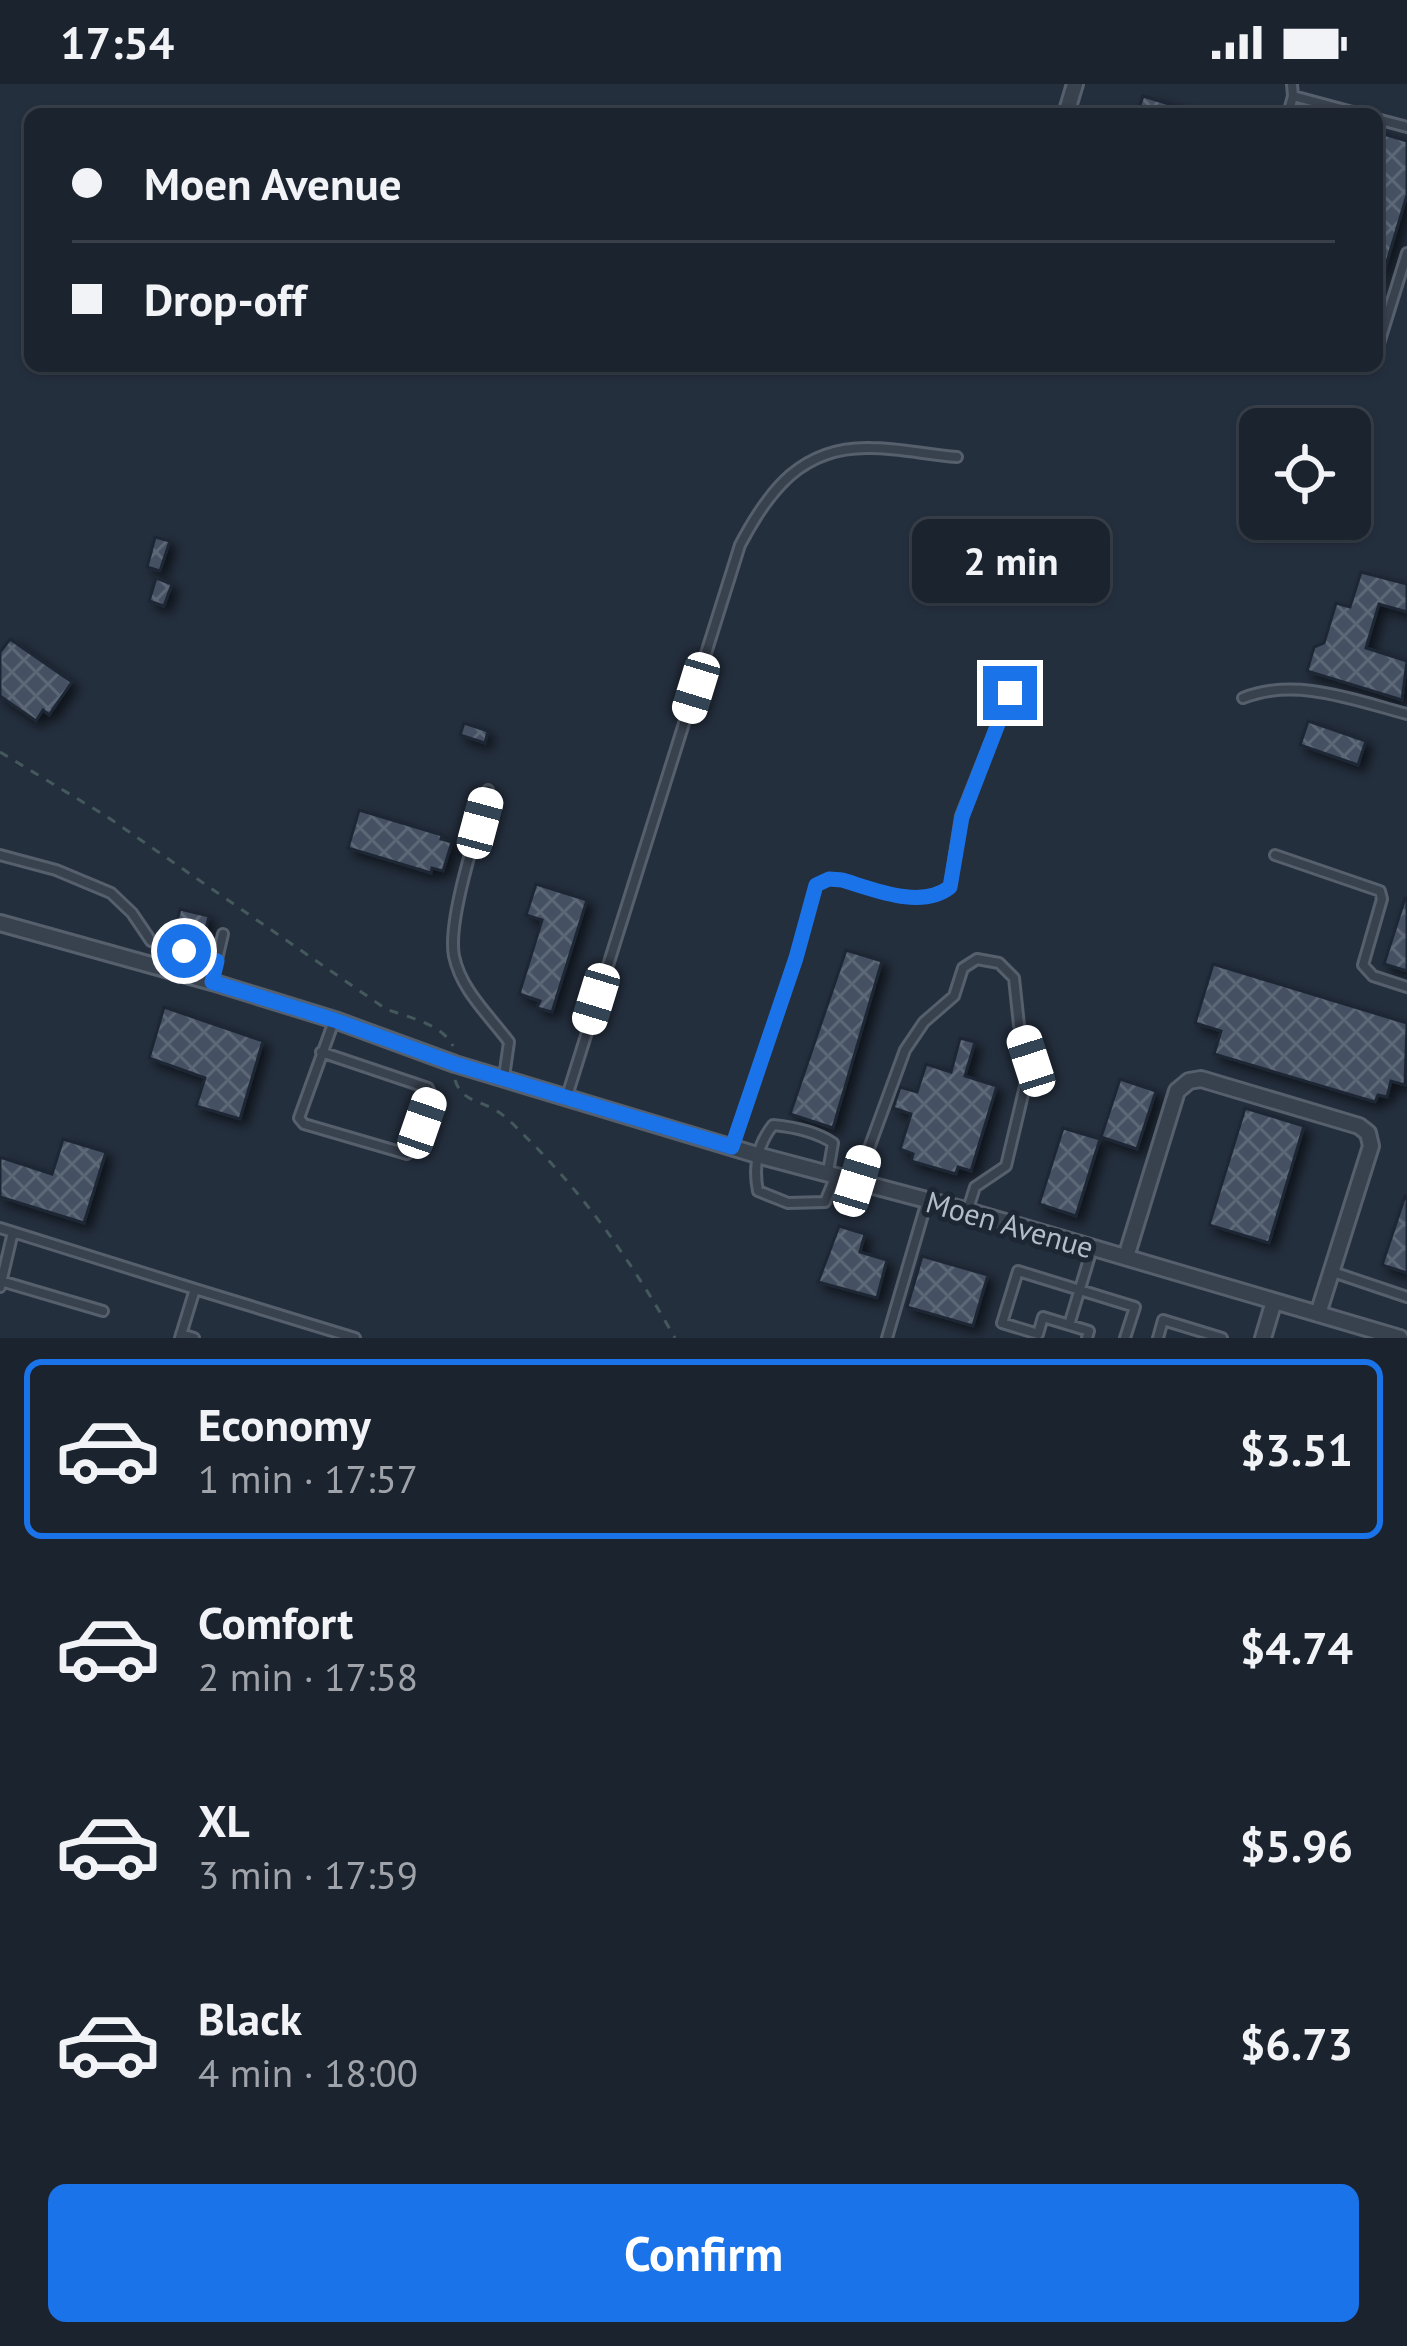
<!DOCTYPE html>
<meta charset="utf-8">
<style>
body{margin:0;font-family:"PT Sans",sans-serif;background:#282f3a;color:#f1f3f6;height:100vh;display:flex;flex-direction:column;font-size:45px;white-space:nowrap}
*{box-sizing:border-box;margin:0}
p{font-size:39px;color:#a0a4aa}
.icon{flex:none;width:66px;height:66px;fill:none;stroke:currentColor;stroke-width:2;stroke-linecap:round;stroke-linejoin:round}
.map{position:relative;height:1254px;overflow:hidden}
.sheet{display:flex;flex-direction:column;background:#1b232e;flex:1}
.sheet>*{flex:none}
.hud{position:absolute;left:24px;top:24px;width:1359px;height:264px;border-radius:18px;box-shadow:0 3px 9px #0004,0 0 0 3px #39404a;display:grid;align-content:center;height:264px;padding:0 48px;background:#1b232e}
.fabs{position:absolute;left:1239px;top:324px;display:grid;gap:24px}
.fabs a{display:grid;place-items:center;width:132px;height:132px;border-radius:18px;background:#1b232e;box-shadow:0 3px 9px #0004,0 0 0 3px #39404a;font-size:60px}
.end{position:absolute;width:54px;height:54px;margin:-27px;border:15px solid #1a73e8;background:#fff;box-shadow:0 0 0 6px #fff}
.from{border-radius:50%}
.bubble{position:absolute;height:84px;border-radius:18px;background:#1b232e;box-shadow:0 3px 9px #0004,0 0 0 3px #39404a;font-size:39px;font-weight:600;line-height:84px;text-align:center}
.car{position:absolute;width:36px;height:72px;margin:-36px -18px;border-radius:15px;box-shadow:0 0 9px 3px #0007;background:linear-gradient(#fff 24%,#345 0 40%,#fff 0 76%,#345 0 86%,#fff 0)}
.hud b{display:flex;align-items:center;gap:42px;height:114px;font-size:45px}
.hud b+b{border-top:3px solid #39404a}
.hud i{width:30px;height:30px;background:#f1f3f6}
ul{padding:21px 0 0;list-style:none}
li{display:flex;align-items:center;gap:36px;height:180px;margin:0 24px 18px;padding:0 24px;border:6px solid transparent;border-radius:18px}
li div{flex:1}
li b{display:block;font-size:45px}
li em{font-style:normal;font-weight:600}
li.active{border-color:#1a73e8}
li>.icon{width:108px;height:108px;stroke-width:1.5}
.cta{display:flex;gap:24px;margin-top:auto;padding:24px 48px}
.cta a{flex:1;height:138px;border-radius:18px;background:#1a73e8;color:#fff;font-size:48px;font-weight:600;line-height:138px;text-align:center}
.status{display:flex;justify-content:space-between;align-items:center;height:84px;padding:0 60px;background:#1b232e;direction:ltr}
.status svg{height:33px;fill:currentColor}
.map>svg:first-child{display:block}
.building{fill:url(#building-cross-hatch);stroke:#1f2835;stroke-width:3;filter:url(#shadow)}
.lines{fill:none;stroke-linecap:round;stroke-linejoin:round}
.service-casing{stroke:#565f6c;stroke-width:14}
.minor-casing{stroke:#565f6c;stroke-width:20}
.path{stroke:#44595c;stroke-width:3;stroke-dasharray:9 9;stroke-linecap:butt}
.service{stroke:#38414e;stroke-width:8}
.minor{stroke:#38414e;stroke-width:14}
.route{stroke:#1a73e8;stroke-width:15}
.labels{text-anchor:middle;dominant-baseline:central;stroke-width:10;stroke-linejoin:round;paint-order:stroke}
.street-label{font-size:30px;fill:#b4bcc9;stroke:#1d2633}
</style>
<div class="status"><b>17:54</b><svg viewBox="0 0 49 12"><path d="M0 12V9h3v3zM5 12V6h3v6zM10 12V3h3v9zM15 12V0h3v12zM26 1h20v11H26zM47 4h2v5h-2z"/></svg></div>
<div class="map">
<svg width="1407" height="1254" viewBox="0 0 1407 1254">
<defs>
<pattern id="building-cross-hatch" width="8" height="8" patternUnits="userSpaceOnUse" patternTransform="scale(3)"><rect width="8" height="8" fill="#455162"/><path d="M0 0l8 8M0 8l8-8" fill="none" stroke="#5d6877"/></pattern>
<filter id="shadow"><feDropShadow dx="6" dy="6" stdDeviation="6" flood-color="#0009"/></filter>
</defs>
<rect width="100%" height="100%" fill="#242f3e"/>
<!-- building -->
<path class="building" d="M1143,12L1192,27L1191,30H1137Z
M1377,48L1407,57V111L1380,201Z
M155,453L170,457L160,487L147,483Z
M1361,488L1407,500V528L1379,520L1366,564L1407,577L1402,616L1307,587L1314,563L1324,559L1336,519L1350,523Z
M156,494L172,500L164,522L149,517Z
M10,555L72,598L49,631L43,626L36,637L0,612V568Z
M1308,637L1366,657L1358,681L1300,661Z
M464,639L488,647L485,659L460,651Z
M359,726L442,751L441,755L452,758L443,787L432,784L431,789L348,764Z
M536,800L587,816L552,928L537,924L540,917L519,910L542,836L526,831Z
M1405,814H1407V887L1384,880Z
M180,825L209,832L204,854L175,846Z
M846,866L882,877L833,1044L790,1030Z
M1213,880L1407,939L1405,1001L1391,997L1387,1013L1378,1011L1375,1018L1214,970L1221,947L1195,939Z
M164,923L263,957L240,1035L196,1022L205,994L149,974Z
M960,954L975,958L965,992L997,1002L971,1087L958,1083L956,1090L911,1077L913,1070L900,1065L911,1030L893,1024L900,1003L917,1008L926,980L951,988Z
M1120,995L1156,1007L1137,1065L1101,1053Z
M1245,1024L1304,1042L1269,1159L1209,1141Z
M1063,1044L1100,1055L1076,1132L1039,1120Z
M63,1055L106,1068L84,1139L0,1113V1073L52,1090Z
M1405,1112H1407V1189L1382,1181Z
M839,1142L865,1150L860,1168L887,1176L877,1214L818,1198Z
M922,1172L988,1191L973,1242L907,1223Z"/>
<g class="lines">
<!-- service casing -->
<g class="service-casing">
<path id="service" d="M1292,0L1293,12L1360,30
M1288,30L1293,12
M1377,35L1407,43
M1377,266L1407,169
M1243,614C1295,593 1354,616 1407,630
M488,706C478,745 447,836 454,872C461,906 489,931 509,958L504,993
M0,771L56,786L111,809L132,829L151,857L217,877
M1275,771L1380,807L1382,815L1363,881L1373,892L1407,903
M212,897L223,850
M321,968L428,1004L431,1011L413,1066L407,1070L304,1040L299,1034L334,937
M567,1012L740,461C769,406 802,362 871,364C900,364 928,371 957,373
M732,1062L796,874L816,801L829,795L842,796C873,805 921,826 950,803L961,732L1010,609
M828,1088L833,1059C815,1047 794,1043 773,1041C758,1060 753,1083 758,1107L788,1119L825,1118L835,1094
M857,1097L905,966L924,938L954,912L963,884L977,875L999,879L1014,894L1019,941L1031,977L1006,1082L975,1103L968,1125
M0,1144L195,1205L180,1254
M1333,1188L1407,1213
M1,1197L103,1227
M0,1203L13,1148
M195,1205L355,1254
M1069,1241L1092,1165
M181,1250L194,1254
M887,1254L927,1117
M1087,1254L1089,1247L1043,1233L1038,1250L1002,1239L1018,1187L1135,1223L1125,1254
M1158,1254L1163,1236L1222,1254"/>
</g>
<!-- minor casing -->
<g class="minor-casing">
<path id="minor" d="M1066,30L1075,0
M0,839L212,898L335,936L455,980L757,1071L968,1127L1400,1254
M1126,1173L1177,1007L1189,997L1201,995L1359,1042L1368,1049L1371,1062L1318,1230
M1263,1254L1274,1217"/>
</g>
<!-- path -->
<path class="path" d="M0,668L106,732L386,925C409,934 441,939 453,962
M455,996C462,1018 480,1016 497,1027C510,1035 521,1049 532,1059C590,1118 634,1182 675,1254"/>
<!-- service -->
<use href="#service" class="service"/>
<!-- minor -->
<use href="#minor" class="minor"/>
</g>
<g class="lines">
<!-- route -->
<path class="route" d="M184,867L217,877L212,898L334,936L455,980L732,1063L796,874L816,801L829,795L842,796C873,805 921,826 950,803L962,733L1010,609"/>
</g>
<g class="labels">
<!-- street labels -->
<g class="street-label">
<text transform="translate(1010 1140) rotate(16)">Moen Avenue</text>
</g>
</g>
</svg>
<div class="fabs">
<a><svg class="icon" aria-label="locate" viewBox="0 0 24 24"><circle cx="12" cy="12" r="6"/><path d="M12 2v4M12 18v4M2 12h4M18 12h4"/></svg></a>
</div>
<i class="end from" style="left:184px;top:867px"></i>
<i class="end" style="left:1010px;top:609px"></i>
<div class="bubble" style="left:912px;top:435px;width:198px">2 min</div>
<i class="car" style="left:696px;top:604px;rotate:197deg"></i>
<i class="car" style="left:480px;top:739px;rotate:15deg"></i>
<i class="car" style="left:596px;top:915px;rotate:197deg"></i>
<i class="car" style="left:1031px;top:977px;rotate:342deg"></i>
<i class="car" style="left:422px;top:1039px;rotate:19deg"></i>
<i class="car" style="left:857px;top:1097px;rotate:17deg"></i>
<div class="hud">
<b><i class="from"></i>Moen Avenue</b>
<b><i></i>Drop-off</b>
</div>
</div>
<section class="sheet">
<ul>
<li class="active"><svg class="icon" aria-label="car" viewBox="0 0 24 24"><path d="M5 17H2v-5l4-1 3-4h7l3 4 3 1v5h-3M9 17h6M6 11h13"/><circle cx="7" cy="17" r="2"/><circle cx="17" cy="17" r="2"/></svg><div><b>Economy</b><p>1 min · 17:57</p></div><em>$3.51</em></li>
<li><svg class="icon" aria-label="car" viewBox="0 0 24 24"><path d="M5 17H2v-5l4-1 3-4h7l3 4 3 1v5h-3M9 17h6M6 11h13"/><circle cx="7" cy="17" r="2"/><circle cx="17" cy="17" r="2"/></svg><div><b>Comfort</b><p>2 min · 17:58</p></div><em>$4.74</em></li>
<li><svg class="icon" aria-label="car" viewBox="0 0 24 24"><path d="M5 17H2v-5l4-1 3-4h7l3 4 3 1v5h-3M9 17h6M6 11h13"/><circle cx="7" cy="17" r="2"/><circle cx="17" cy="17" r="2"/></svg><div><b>XL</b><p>3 min · 17:59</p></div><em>$5.96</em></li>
<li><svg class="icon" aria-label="car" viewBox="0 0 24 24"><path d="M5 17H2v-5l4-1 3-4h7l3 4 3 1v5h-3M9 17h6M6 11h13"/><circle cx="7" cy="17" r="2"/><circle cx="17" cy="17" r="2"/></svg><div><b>Black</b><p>4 min · 18:00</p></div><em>$6.73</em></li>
</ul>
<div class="cta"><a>Confirm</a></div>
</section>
